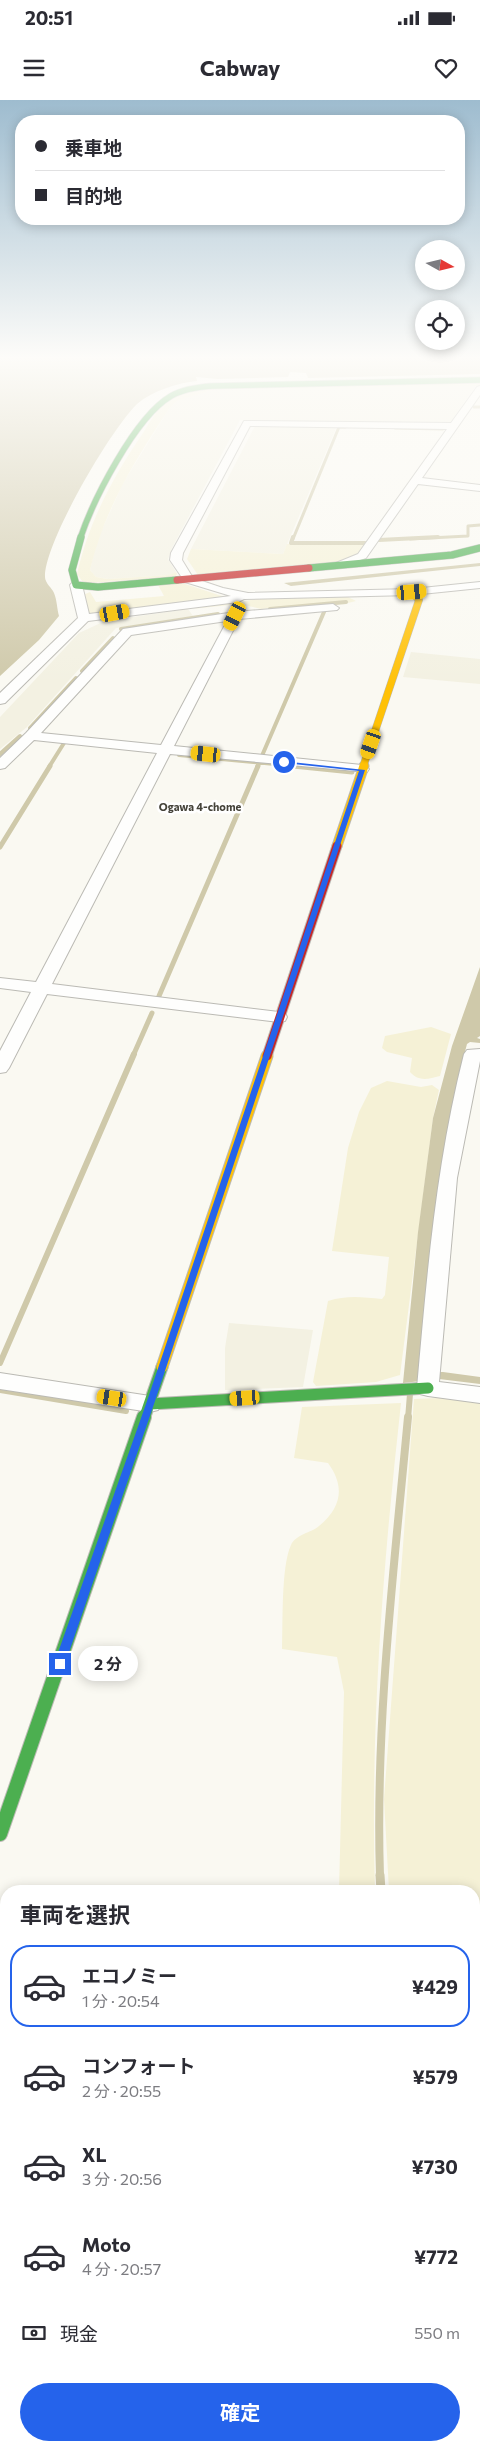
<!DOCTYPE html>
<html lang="ja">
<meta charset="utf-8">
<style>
body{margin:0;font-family:Commissioner,"Noto Sans JP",sans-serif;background:#f7f7f7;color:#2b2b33;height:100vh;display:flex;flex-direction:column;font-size:19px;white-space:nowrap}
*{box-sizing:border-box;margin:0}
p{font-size:16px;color:#7c7c81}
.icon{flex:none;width:28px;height:28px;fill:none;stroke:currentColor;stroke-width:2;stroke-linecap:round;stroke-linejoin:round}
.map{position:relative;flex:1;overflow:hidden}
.side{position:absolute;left:0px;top:1785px;width:480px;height:566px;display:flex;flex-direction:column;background:#fff;border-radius:20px 20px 0 0;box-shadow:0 2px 12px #0003}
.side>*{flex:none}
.top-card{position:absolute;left:15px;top:15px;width:450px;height:110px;border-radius:20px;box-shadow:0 2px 12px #0003;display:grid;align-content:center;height:110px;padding:0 20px;background:#fff}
.needle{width:32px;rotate:98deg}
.buttons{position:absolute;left:415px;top:140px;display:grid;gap:10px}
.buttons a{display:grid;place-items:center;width:50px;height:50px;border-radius:50%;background:#fff;box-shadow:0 2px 12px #0003;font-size:25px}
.end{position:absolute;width:22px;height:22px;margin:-11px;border:6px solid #2563eb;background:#fff;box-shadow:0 0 0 2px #fff}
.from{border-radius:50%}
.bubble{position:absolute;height:35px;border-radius:18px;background:#fff;box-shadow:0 2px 12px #0003;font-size:16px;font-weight:700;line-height:35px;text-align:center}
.car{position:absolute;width:15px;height:30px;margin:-15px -8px;border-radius:6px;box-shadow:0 0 4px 1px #0007;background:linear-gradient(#f5c518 24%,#345 0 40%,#f5c518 0 76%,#345 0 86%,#f5c518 0)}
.top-card b{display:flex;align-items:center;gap:18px;height:48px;font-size:19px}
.top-card b+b{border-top:1px solid #e1e1e2}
.top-card i{width:12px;height:12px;background:#2b2b33}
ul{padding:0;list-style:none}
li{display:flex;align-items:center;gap:15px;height:82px;margin:0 10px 8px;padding:0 10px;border:2px solid transparent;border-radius:20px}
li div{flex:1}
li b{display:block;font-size:19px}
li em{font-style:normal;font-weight:700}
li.current{border-color:#2563eb}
li>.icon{width:45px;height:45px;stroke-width:1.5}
h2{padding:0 20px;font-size:22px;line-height:60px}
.pay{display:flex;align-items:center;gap:12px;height:55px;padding:0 20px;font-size:19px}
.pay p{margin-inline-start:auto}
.button{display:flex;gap:10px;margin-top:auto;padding:10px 20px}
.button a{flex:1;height:58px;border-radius:30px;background:#2563eb;color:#fff;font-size:20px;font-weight:700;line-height:58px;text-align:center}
.status{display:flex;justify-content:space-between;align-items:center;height:35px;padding:0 25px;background:#fff;direction:ltr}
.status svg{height:14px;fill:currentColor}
header{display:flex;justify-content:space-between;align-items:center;height:65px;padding:0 20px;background:#fff;font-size:22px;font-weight:700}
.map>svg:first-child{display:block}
.built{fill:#f3f1e2}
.green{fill:#f5f1d6}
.water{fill:#cfc9aa}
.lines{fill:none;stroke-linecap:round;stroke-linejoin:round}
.stream-far5{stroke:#cfc9aa;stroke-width:3}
.stream-far4{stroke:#cfc9aa;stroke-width:4}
.stream-far3{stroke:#cfc9aa;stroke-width:5}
.stream-far2{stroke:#cfc9aa;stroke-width:6}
.stream-far1{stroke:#cfc9aa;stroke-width:8}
.stream{stroke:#cfc9aa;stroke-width:9}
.street-casing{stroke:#bbbab4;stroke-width:2}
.fast-far4-casing{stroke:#bbbab4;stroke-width:7}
.fast-far3-casing{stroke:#bbbab4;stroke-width:8}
.fast-far2-casing{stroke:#bbbab4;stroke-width:13}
.fast-far1-casing{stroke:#bbbab4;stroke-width:16}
.fast-casing{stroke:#bbbab4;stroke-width:20}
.slow-far3-casing{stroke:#bbbab4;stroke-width:8}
.slow-far2-casing{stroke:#bbbab4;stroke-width:11}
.slow-far1-casing{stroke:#bbbab4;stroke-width:13}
.slow-casing{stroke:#bbbab4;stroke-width:20}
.jam-far1-casing{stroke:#bbbab4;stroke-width:8}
.jam-casing{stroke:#bbbab4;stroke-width:11}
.street{fill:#fefefd;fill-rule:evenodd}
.fast-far4{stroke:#4caf50;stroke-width:5.5}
.fast-far3{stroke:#4caf50;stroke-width:7}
.fast-far2{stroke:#4caf50;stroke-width:11}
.fast-far1{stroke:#4caf50;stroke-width:14}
.fast{stroke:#4caf50;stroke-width:18}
.slow-far3{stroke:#ffc107;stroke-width:7}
.slow-far2{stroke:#ffc107;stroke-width:9}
.slow-far1{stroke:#ffc107;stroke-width:11}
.slow{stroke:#ffc107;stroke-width:18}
.jam-far1{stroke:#c62828;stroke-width:7}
.jam{stroke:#c62828;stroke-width:9}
.route{fill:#2563eb}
.labels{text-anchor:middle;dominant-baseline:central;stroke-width:5;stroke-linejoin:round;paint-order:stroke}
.far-neighbourhood-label{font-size:11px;font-weight:bold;fill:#45433a;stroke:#fff}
</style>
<div class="status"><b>20:51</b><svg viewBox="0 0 49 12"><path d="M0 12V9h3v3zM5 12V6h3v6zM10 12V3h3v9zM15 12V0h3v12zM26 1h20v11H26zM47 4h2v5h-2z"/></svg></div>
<header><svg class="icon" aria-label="menu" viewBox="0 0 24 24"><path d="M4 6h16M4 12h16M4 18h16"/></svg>Cabway<svg class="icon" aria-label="heart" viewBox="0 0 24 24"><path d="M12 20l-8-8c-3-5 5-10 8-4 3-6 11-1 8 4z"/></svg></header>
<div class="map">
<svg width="480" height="2351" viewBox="0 0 480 2351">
<rect width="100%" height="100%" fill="#faf9f2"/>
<!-- built -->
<path class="built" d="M477,284L449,324L240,320L172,448L168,459L176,472L170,475L108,479L96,477L90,470L97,441L123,383L169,309L177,301L215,289Z
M261,324L337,326L283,454L191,449L255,326Z
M188,509L193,516L116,528L27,627L0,649V617L79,533L105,521Z
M411,552L480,559V584L403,577Z
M229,1223L313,1230L303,1287L225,1290V1248Z"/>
<!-- green -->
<path class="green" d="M480,281V286L215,289L177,301L169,309C135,360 104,410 90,470L96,477L108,479L169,475L176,472L177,474L175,477L89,483L82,481L77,474C89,421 113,377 143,333C150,322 157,308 169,301C179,294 193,291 205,288Z
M287,444H368L360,455L336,463L198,475L187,459L191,449L283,454Z
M179,482L225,497V500L89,514L83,495L90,492L96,502L164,496L158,485Z
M348,497L356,501L348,503L347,501L261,509L240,504L191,509L257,499Z
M431,927L451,934L440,976C428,979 419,982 410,972L412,958L387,952L382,948L385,936Z
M387,981L421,987L432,985L439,990L433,1018L400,1275L376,1282L316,1286L313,1282L328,1201C347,1195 362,1197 382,1199L385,1195L389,1157L332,1151L348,1048L359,1012L371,988Z
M438,1298L480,1303V2351H440V2345H474V1791H389L384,1699L414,1299Z
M401,1303C383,1465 370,1628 375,1791H339L344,1592L337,1557L282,1549C283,1524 281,1466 291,1445C296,1434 311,1433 319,1426C342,1407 345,1386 328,1363L294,1358L302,1307Z
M339,2345H393V2351H347Z"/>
<!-- water -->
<path class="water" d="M0,256H480V274L308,278L306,273L290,272L288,277L218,279L196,277L197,281C177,283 152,291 137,304C111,329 44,443 45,477C45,483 52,488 54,493C57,500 57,509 59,516L39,540L0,576Z
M480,463V466L291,486L284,483Z
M480,867V936L477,938L480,939V943L470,942L467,944C437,1052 429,1161 421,1272H443L480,1277V1284L439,1279L403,1283L418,1132L433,1018L452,946Z"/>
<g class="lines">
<!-- stream-far5 -->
<path class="stream-far5" d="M474,307H480
M395,328L443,329
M293,439L339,327H345
M410,439L468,436V426L480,425"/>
<!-- stream-far4 -->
<path class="stream-far4" d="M293,437L291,443H365
M379,440L438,437
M270,509L346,502
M121,529L218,514
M82,571L113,538
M30,628L76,578
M0,654L20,636
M179,655L306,667
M261,658L324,512
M49,667L64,643
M257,667L259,663"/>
<!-- stream-far3 -->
<path class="stream-far3" d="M293,666L352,672
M0,747L50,666
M159,896L258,666
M133,956L152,913"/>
<!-- stream-far2 -->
<path class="stream-far2" d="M0,1263L134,954
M0,1290L126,1311
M408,1319L410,1294"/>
<!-- stream-far1 -->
<path class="stream-far1" d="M380,1776C375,1625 394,1468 408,1317"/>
<!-- stream -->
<path class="stream" d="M380,1775L381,1791"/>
<!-- street casing -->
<g class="street-casing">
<path id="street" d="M480,286V295L422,378L480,385V391L418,384L366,458L337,468L331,465L358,454L447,329L250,326L183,453L182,460L193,478L223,488L248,493L412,489L480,482V488L412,495L244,499L238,502L88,521L5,603L0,604V593L78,518L70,485L72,483H80L82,485L89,514L231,496L185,482L170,460L171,453L244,321L451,323L477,287Z
M333,504L339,508L337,510L239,519L174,646L362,665L369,669L367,672L170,654L52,884L279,912L285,913L287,917L285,921L279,922L47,894L9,968L6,972L0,973V951L31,892L0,888V878L36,882L157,653L34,640L5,668L0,669V658L26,633L123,529L235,512ZM227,521L161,645L41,633L131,535Z
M480,949V961L457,1078L439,1282L480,1287V1303L428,1296L420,1294L417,1288C427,1175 436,1064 464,954L467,950Z
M0,1273L150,1296L158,1298L161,1304L158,1310L150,1312L0,1289Z
M0,2135L6,2138V2171L0,2169Z
M265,2345H305L307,2351H267Z"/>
</g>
<!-- fast-far4 casing -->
<g class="fast-far4-casing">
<path id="fast-far4" d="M80,439C93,400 135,317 171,296C183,289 198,287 212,286L480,280"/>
</g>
<!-- fast-far3 casing -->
<g class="fast-far3-casing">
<path id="fast-far3" d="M81,437L72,470L76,485L98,487L177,480
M309,468L452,455L480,448"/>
</g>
<!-- fast-far2 casing -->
<g class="fast-far2-casing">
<path id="fast-far2" d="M150,1304L428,1288
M144,1319L162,1267"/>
</g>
<!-- fast-far1 casing -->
<g class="fast-far1-casing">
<path id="fast-far1" d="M0,1734L144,1317"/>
</g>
<!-- fast casing -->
<g class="fast-casing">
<path id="fast" d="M0,2296L6,2301
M65,2345L72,2351
M145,2345L154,2351"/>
</g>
<!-- slow-far3 casing -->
<g class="slow-far3-casing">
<path id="slow-far3" d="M363,667L419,500L412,492"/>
</g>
<!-- slow-far2 casing -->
<g class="slow-far2-casing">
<path id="slow-far2" d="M337,746L364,666"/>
</g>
<!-- slow-far1 casing -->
<g class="slow-far1-casing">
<path id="slow-far1" d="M162,1267L267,956"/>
</g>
<!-- slow casing -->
<g class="slow-casing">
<path id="slow" d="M0,2248L6,2252
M7,2345L16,2351"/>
</g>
<!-- jam-far1 casing -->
<g class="jam-far1-casing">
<path id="jam-far1" d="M177,480L309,468"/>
</g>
<!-- jam casing -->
<g class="jam-casing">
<path id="jam" d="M267,956L337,746"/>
</g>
<!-- street -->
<use href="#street" class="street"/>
<!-- fast-far4 -->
<use href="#fast-far4" class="fast-far4"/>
<!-- fast-far3 -->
<use href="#fast-far3" class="fast-far3"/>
<!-- fast-far2 -->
<use href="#fast-far2" class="fast-far2"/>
<!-- fast-far1 -->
<use href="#fast-far1" class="fast-far1"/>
<!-- fast -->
<use href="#fast" class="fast"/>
<!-- slow-far3 -->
<use href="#slow-far3" class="slow-far3"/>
<!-- slow-far2 -->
<use href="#slow-far2" class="slow-far2"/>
<!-- slow-far1 -->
<use href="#slow-far1" class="slow-far1"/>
<!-- slow -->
<use href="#slow" class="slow"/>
<!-- jam-far1 -->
<use href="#jam-far1" class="jam-far1"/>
<!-- jam -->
<use href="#jam" class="jam"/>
</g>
<!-- sky -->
<linearGradient id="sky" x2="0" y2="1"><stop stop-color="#9ebccf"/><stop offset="0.44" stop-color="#fdfcf9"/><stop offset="1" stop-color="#fdfcf9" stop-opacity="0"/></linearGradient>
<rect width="480" height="585" fill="url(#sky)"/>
<!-- route -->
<path class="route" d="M282,661L365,670L154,1304L65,1564L60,1568L54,1564L146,1304L359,671L284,663Z"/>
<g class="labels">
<!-- far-neighbourhood labels -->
<g class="far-neighbourhood-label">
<text x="200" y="706">Ogawa 4-chome</text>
</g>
</g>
</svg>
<div class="buttons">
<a><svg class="needle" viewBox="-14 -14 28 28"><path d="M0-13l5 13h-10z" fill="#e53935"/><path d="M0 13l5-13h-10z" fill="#7c7c81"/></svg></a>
<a><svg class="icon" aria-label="locate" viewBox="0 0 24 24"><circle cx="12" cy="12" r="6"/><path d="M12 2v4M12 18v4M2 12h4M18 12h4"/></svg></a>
</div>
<i class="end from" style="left:284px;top:662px"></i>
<i class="end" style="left:60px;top:1564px"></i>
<div class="bubble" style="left:78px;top:1546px;width:60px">2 分</div>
<i class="car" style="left:412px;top:492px;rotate:85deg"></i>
<i class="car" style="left:115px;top:513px;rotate:80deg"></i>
<i class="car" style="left:235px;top:516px;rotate:207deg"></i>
<i class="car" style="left:371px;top:644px;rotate:199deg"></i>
<i class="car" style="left:206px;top:654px;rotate:276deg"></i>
<i class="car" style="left:112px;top:1298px;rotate:279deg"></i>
<i class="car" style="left:245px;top:1298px;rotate:266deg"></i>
<div class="top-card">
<b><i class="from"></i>乗車地</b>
<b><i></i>目的地</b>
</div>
<section class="side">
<h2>車両を選択</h2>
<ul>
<li class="current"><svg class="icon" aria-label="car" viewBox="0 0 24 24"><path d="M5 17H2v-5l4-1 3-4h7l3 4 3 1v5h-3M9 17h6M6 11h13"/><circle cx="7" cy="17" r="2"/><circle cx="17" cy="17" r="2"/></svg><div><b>エコノミー</b><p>1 分 · 20:54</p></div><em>¥429</em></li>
<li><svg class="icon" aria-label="car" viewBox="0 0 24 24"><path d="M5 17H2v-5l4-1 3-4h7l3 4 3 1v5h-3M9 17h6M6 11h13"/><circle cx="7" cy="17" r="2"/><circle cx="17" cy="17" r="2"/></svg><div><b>コンフォート</b><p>2 分 · 20:55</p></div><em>¥579</em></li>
<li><svg class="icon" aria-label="car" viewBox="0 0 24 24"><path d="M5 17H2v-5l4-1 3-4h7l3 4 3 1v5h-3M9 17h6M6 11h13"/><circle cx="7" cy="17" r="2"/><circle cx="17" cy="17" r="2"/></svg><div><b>XL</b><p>3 分 · 20:56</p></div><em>¥730</em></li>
<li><svg class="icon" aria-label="car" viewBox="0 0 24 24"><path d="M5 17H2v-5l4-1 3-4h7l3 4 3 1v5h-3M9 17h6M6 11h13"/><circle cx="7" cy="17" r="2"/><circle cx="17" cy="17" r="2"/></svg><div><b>Moto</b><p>4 分 · 20:57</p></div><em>¥772</em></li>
</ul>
<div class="pay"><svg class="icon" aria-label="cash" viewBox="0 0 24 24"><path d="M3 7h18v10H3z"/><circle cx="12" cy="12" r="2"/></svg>現金<p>550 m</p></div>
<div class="button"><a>確定</a></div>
</section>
</div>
